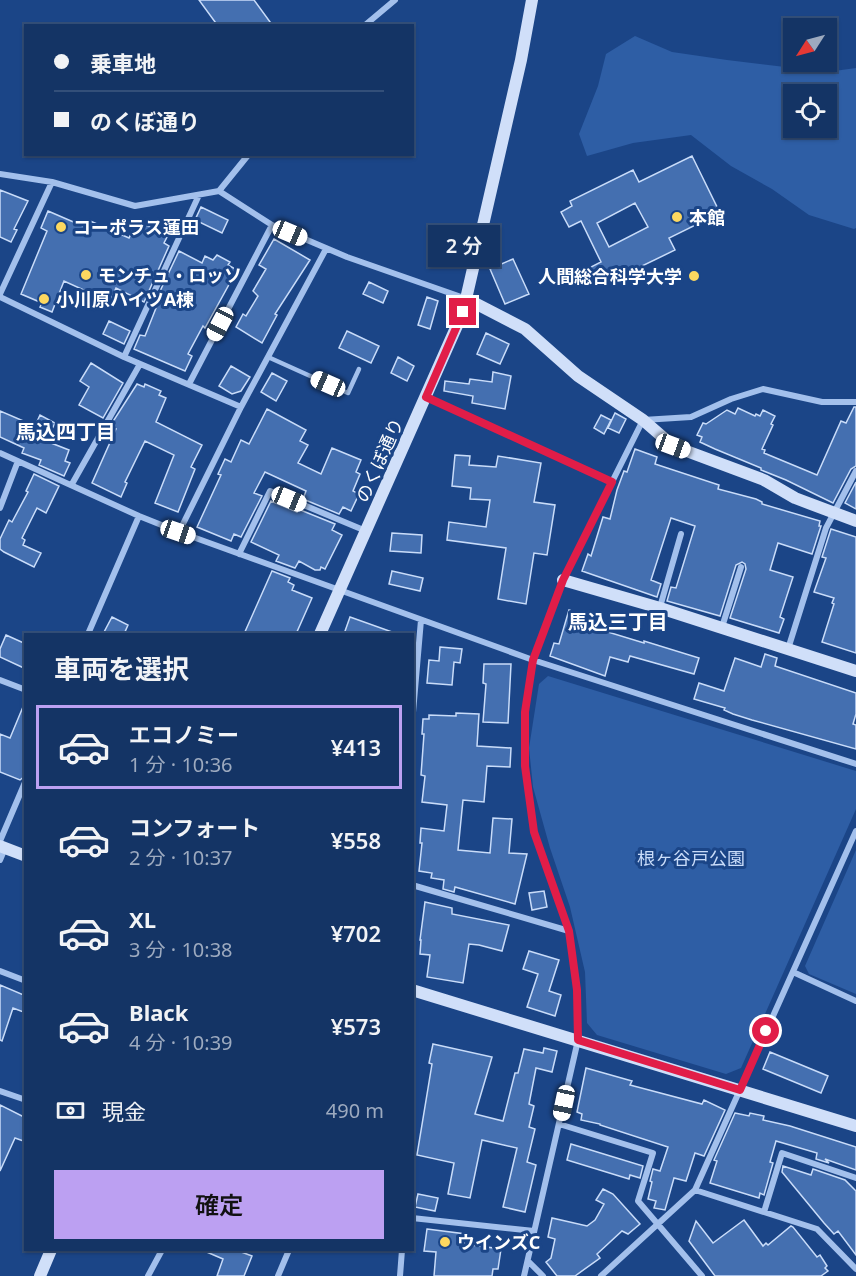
<!DOCTYPE html>
<html lang="ja">
<meta charset="utf-8">
<style>
body{margin:0;font-family:"Noto Sans","Noto Sans JP",sans-serif;background:#213f6e;color:#f1f3f6;height:100vh;display:flex;flex-direction:column;font-size:22px;white-space:nowrap}
*{box-sizing:border-box;margin:0}
p{font-size:20px;color:#9daabf}
.icon{flex:none;width:33px;height:33px;fill:none;stroke:currentColor;stroke-width:2;stroke-linecap:round;stroke-linejoin:round}
.map{position:relative;flex:1;overflow:hidden}
.drawer{position:absolute;left:24px;top:633px;width:390px;height:618px;display:flex;flex-direction:column;background:#143465;border-radius:0px;box-shadow:0 2px 4px #0004,0 0 0 2px #334f79}
.drawer>*{flex:none}
.top-card{position:absolute;left:24px;top:24px;width:390px;height:132px;border-radius:0px;box-shadow:0 2px 4px #0004,0 0 0 2px #334f79;display:grid;align-content:center;height:132px;padding:0 30px;background:#143465}
.needle{width:39px;rotate:234deg}
.tools{position:absolute;left:783px;top:18px;display:grid;gap:12px}
.tools a{display:grid;place-items:center;width:54px;height:54px;border-radius:0px;background:#143465;box-shadow:0 2px 4px #0004,0 0 0 2px #334f79;font-size:30px}
.end{position:absolute;width:27px;height:27px;margin:-14px;border:8px solid #e11d48;background:#fff;box-shadow:0 0 0 3px #fff}
.from{border-radius:50%}
.bubble{position:absolute;height:42px;border-radius:0px;background:#143465;box-shadow:0 2px 4px #0004,0 0 0 2px #334f79;font-size:20px;font-weight:600;line-height:42px;text-align:center}
.car{position:absolute;width:18px;height:36px;margin:-18px -9px;border-radius:8px;box-shadow:0 0 4px 2px #0007;background:linear-gradient(#fff 24%,#345 0 40%,#fff 0 76%,#345 0 86%,#fff 0)}
.top-card b{display:flex;align-items:center;gap:21px;height:57px;font-size:22px}
.top-card b+b{border-top:2px solid #334f79}
.top-card i{width:15px;height:15px;background:#f1f3f6}
ul{padding:0;list-style:none}
li{display:flex;align-items:center;gap:18px;height:84px;margin:0 12px 9px;padding:0 18px;border:3px solid transparent;border-radius:0px}
li div{flex:1}
li b{display:block;font-size:22px}
li em{font-style:normal;font-weight:600}
li.selected{border-color:#bca0f2}
li>.icon{width:54px;height:54px;stroke-width:1.5}
h2{padding:0 30px;font-size:27px;line-height:72px}
.pay{display:flex;align-items:center;gap:15px;height:66px;padding:0 30px;font-size:22px}
.pay p{margin-inline-start:auto}
.button{display:flex;gap:12px;margin-top:auto;padding:12px 30px}
.button a{flex:1;height:69px;border-radius:0px;background:#bca0f2;color:#111;font-size:24px;font-weight:600;line-height:69px;text-align:center}
.map>svg:first-child{display:block}
.green{fill:#2e5ea5;fill-rule:evenodd}
.building{fill:#446fb0;stroke:#c9dcf9;stroke-width:1.5;fill-rule:evenodd}
.lines{fill:none;stroke-linecap:round;stroke-linejoin:round}
.lane{stroke:#a3c0ec;stroke-width:4.5}
.street{stroke:#a3c0ec;stroke-width:6}
.secondary{stroke:#d0dff9;stroke-width:12}
.route{stroke:#e11d48;stroke-width:8}
.poi-dot{fill:#fdd860;stroke:#1b4587;stroke-width:2}
.labels{text-anchor:middle;dominant-baseline:central;stroke-width:6;stroke-linejoin:round;paint-order:stroke}
.poi-label{font-size:18px;font-weight:bold;fill:#fff;stroke:#1b4587;text-anchor:start}
.street-label{font-size:18px;fill:#fff;stroke:#1b4587}
.park-label{font-size:18px;fill:#c9dcf9;stroke:#1b4587}
.neighbourhood-label{font-size:20px;font-weight:bold;fill:#fff;stroke:#1b4587}
</style>
<div class="map">
<svg width="856" height="1276" viewBox="0 0 856 1276">
<rect width="100%" height="100%" fill="#1b4587"/>
<!-- green -->
<path class="green" d="M635,36L672,52L727,60L827,72L856,68V228L854,229L809,215L772,189L731,166L691,135L633,143L587,156L579,134L598,86L606,54ZM794,94H826V128H794Z
M548,676L856,771V809L741,1068L726,1074L597,1035L587,1023L585,972L570,907L550,848L533,787L529,748L539,684Z
M856,850V994L809,974L805,966Z"/>
<!-- building -->
<path class="building" d="M199,0H254L273,26H218Z
M692,156L720,213L669,238L675,250L611,281L608,277L596,282L589,268L601,262L581,221L569,227L561,212L572,206L570,201L633,170L639,182ZM635,203L648,227L609,247L597,223Z
M0,190L28,201L14,229L17,230L11,242L0,237Z
M201,207L228,220L222,233L195,220Z
M48,211L85,227L88,220L129,238L137,221L168,235L164,243L169,246L144,302L116,288L110,302L64,281L52,312L40,307L42,303L21,294L47,231L41,228Z
M274,239L310,260L275,314L277,315L262,343L236,327L243,314L246,316L258,296L253,291L266,269L259,265Z
M179,251L202,263L205,256L213,260L217,255L230,262L228,265L237,270L205,328L203,326L188,354L192,356L185,371L134,349L140,335L145,336L156,308L153,306Z
M513,259L529,294L505,304L490,269Z
M369,282L388,291L383,303L363,294Z
M427,297L438,301L430,329L418,325Z
M109,321L130,331L124,344L103,334Z
M347,331L379,346L371,363L339,348Z
M486,333L509,344L500,364L477,354Z
M398,357L414,366L407,381L391,373Z
M91,363L123,383L103,418L79,405L89,387L80,381Z
M231,366L250,377L241,391L232,394L219,386Z
M493,372L511,376L505,409L472,403L473,396L444,391L445,381L469,384L470,379L492,382Z
M272,373L287,381L276,401L261,392Z
M137,384L144,387L145,384L161,391L159,395L166,398L156,422L202,445L191,467L195,469L178,512L155,503L174,455L145,441L125,482L127,483L121,497L92,483L116,429H114L115,425L112,423Z
M854,407H856V466L851,469L833,503L786,480L761,470V468L715,449L700,442L702,437L697,435L703,423L706,424L727,410L735,414L738,408L755,416L756,414L760,416L763,410L775,416L771,424L773,425L762,449L765,450L764,453L817,475L841,421L846,423Z
M267,409L306,430L300,441L308,445L298,463L321,474L332,448L361,460L356,472L360,474L353,491L359,494L351,511L343,507L339,514L303,499L306,491L265,472L254,493L262,496L241,537L234,534L231,541L197,527L221,475L218,474L225,459L231,462L241,440L249,444Z
M0,411L35,426L40,415L55,423L46,441L69,450L65,461L70,463L64,476L39,465L41,460L22,453L24,448L0,437Z
M615,413L626,419L619,433L608,428Z
M601,415L611,420L604,434L594,428Z
M635,449L657,457L655,464L719,485L718,489L756,499L762,502V504L820,521L819,526H821L812,554L778,543L770,570L793,577L780,617L784,619L779,633L730,618L746,569L745,564L742,562L736,565L720,616L667,601L671,587L676,588L695,526L671,518L651,580L661,584L657,597L582,571L588,554L591,556L603,517L610,519L617,490L624,471L627,472Z
M455,455L470,456L469,465L496,467L498,456L541,463L534,502L555,505L547,555L534,553L526,604L498,599L506,548L447,540L449,522L486,527L490,500L470,499L471,488L452,486Z
M34,474L59,486L46,513L37,508L22,538L25,540L23,545L41,553L34,567L4,552L0,549V539L9,520L12,522L28,492L26,491Z
M856,482V509L845,503Z
M271,501L297,512L298,509L335,524L332,530L342,535L325,569L321,567L320,570H315L299,561L295,568L276,561L279,555L251,542Z
M831,529L856,537V653L822,642L834,604L832,603L834,598L814,592L826,558L822,557Z
M392,533L422,535L421,553L390,551Z
M272,571L290,578L288,582L294,585L292,590L312,598L296,634H244Z
M392,571L423,578L420,591L389,584Z
M569,610L581,614L580,618L599,624L598,629L644,643V641L699,658L694,674L630,656L628,662L610,657L605,676L550,656L554,643L559,644Z
M112,617L128,625L124,634H103Z
M350,617L395,633V634H344Z
M6,635L26,644V669L0,657V649Z
M440,647L462,649L460,663L454,662L452,685L427,683L429,660L439,661Z
M765,654L777,658L775,666L856,693V714L853,724L856,725V749L752,720L733,714L724,710L725,708L694,699L699,683L724,691L735,658L761,667Z
M484,664H511L508,723L483,722L486,684L483,683Z
M25,702L26,775L20,780L0,772V734L10,738Z
M456,713L479,714L477,746L511,748L510,767L487,766L484,802L463,800L458,850L490,853L493,818L512,819L509,853L527,854L515,904L455,887L454,892L443,889L444,880L431,878L432,873L419,871L422,843H420L421,828L444,831L447,805L422,802L425,776L421,775L424,734H422L423,719H429V715L456,716Z
M544,891L547,907L532,910L529,893Z
M425,902L452,908V914L509,925L502,951L479,945L469,944L463,983L427,977L430,955L420,954L421,940H420Z
M529,951L559,960L549,991L561,995L555,1016L527,1007L538,974L523,969Z
M0,985L26,996V1013L13,1008L2,1041L0,1040Z
M433,1044L492,1057L475,1114L503,1121L515,1073H518L524,1049L543,1053L544,1048L557,1051L552,1072L536,1068L529,1104L534,1106L529,1127L535,1129L527,1162L536,1165L525,1212L503,1207L517,1148L482,1140L470,1198L448,1194L454,1163L417,1155L432,1064L429,1063Z
M770,1052L828,1076L821,1093L763,1069Z
M586,1068L632,1081L630,1085L702,1104L704,1100L725,1110L704,1156L695,1153L686,1181L674,1178L665,1210L654,1208L656,1201L648,1199L652,1182L650,1181L653,1169L660,1171L668,1147L600,1125V1124L581,1120L582,1114L577,1112Z
M0,1105L26,1118V1142L15,1138L0,1171Z
M735,1113L749,1116L750,1113L764,1116L763,1120L790,1126L856,1147V1170L825,1159L829,1163L816,1159L817,1153L776,1141L770,1162L773,1163L764,1195L760,1193L759,1198L710,1183L717,1161L714,1160Z
M571,1144L643,1166L640,1178L630,1175L629,1179L567,1160Z
M783,1166L811,1175L813,1169L845,1180L856,1191V1255L838,1231L834,1234L824,1223L782,1172Z
M603,1189L613,1194L640,1224L628,1234L622,1231L597,1254L600,1258L575,1276H557L546,1262L551,1258L555,1239L548,1237L552,1218L587,1226L595,1220L604,1204L596,1200Z
M418,1194L438,1198L435,1211L415,1207Z
M744,1220L763,1246L766,1243L768,1245L791,1226L793,1227L817,1257L820,1255L827,1266L825,1268L828,1271L821,1276H715L689,1241L696,1221L713,1243Z
M427,1229L466,1234L464,1244L501,1249L498,1269H493L492,1276H434L436,1252L424,1251Z
M202,1250H236L252,1256L244,1276H217L223,1259Z"/>
<g class="lines">
<!-- lane -->
<path class="lane" d="M268,357L348,393L359,369"/>
<!-- street -->
<path class="street" d="M364,26L395,0
M0,174L52,182L135,206L219,191L249,154
M219,191L272,225L347,257L467,299
M0,294L52,182
M0,297L124,357L241,407
M124,357L199,195
M189,384L272,225
M426,397L612,482
M0,453L139,516L179,532L533,660L856,764
M72,484L140,364
M0,508L18,461
M179,532L241,407L326,249
M239,554L270,491L366,531
M660,607L681,534
M722,627L741,567
M88,634L139,516
M788,649L826,528L856,471
M0,680L26,690
M412,724L421,620
M0,841L26,780
M0,860L5,848
M412,885L569,931
M0,971L26,981
M793,972L856,1001
M0,1091L26,1100
M559,1124L653,1153L638,1201L702,1276
M695,1190L817,1229L856,1269
M764,1212L782,1153L856,1178
M412,1218L534,1231
M528,1261L543,1276
M148,1276L162,1250
M278,1276L289,1250
M400,1276L402,1250
M524,1276L578,1040L577,990L569,931L534,832L525,766V712L533,660L563,580L643,420L691,417L731,399L763,389L822,402H856
M601,1276L695,1190L856,831"/>
<!-- secondary -->
<path class="secondary" d="M467,299L525,329L578,376L643,420L673,446L764,480L795,498L856,521
M563,580L660,608L856,671
M320,634L463,312L521,60L532,0
M0,846L26,856
M412,990L856,1126
M40,1276L51,1250"/>
</g>
<g class="lines">
<!-- route -->
<path class="route" d="M463,312L426,397L612,482L563,580L533,660L525,712V766L534,832L569,931L577,990L578,1040L740,1090L766,1031"/>
</g>
<!-- markers -->
<g class="poi-dot">
<circle cx="677" cy="217" r="6"/>
<circle cx="61" cy="227" r="6"/>
<circle cx="86" cy="275" r="6"/>
<circle cx="694" cy="276" r="6"/>
<circle cx="44" cy="299" r="6"/>
<circle cx="445" cy="1242" r="6"/>
</g>
<g class="labels">
<!-- poi labels -->
<g class="poi-label">
<text x="689" y="217">本館</text>
<text x="73" y="227">コーポラス蓮田</text>
<text x="98" y="275">モンチュ・ロッソ</text>
<text x="682" y="276" text-anchor="end">人間総合科学大学</text>
<text x="56" y="299">小川原ハイツA棟</text>
<text x="457" y="1242">ウインズC</text>
</g>
<!-- street labels -->
<g class="street-label">
<text transform="translate(379 460) rotate(-66)">のくぼ通り</text>
</g>
<!-- park labels -->
<g class="park-label">
<text x="691" y="858">根ヶ谷戸公園</text>
</g>
<!-- neighbourhood labels -->
<g class="neighbourhood-label">
<text x="66" y="431">馬込四丁目</text>
<text x="618" y="621">馬込三丁目</text>
</g>
</g>
</svg>
<div class="tools">
<a><svg class="needle" viewBox="-14 -14 28 28"><path d="M0-13l5 13h-10z" fill="#e53935"/><path d="M0 13l5-13h-10z" fill="#9daabf"/></svg></a>
<a><svg class="icon" aria-label="locate" viewBox="0 0 24 24"><circle cx="12" cy="12" r="6"/><path d="M12 2v4M12 18v4M2 12h4M18 12h4"/></svg></a>
</div>
<i class="end from" style="left:766px;top:1031px"></i>
<i class="end" style="left:463px;top:312px"></i>
<div class="bubble" style="left:428px;top:225px;width:72px">2 分</div>
<i class="car" style="left:290px;top:233px;rotate:113deg"></i>
<i class="car" style="left:220px;top:324px;rotate:208deg"></i>
<i class="car" style="left:328px;top:384px;rotate:294deg"></i>
<i class="car" style="left:673px;top:446px;rotate:110deg"></i>
<i class="car" style="left:289px;top:499px;rotate:112deg"></i>
<i class="car" style="left:178px;top:532px;rotate:109deg"></i>
<i class="car" style="left:564px;top:1103px;rotate:192deg"></i>
<div class="top-card">
<b><i class="from"></i>乗車地</b>
<b><i></i>のくぼ通り</b>
</div>
<section class="drawer">
<h2>車両を選択</h2>
<ul>
<li class="selected"><svg class="icon" aria-label="car" viewBox="0 0 24 24"><path d="M5 17H2v-5l4-1 3-4h7l3 4 3 1v5h-3M9 17h6M6 11h13"/><circle cx="7" cy="17" r="2"/><circle cx="17" cy="17" r="2"/></svg><div><b>エコノミー</b><p>1 分 · 10:36</p></div><em>¥413</em></li>
<li><svg class="icon" aria-label="car" viewBox="0 0 24 24"><path d="M5 17H2v-5l4-1 3-4h7l3 4 3 1v5h-3M9 17h6M6 11h13"/><circle cx="7" cy="17" r="2"/><circle cx="17" cy="17" r="2"/></svg><div><b>コンフォート</b><p>2 分 · 10:37</p></div><em>¥558</em></li>
<li><svg class="icon" aria-label="car" viewBox="0 0 24 24"><path d="M5 17H2v-5l4-1 3-4h7l3 4 3 1v5h-3M9 17h6M6 11h13"/><circle cx="7" cy="17" r="2"/><circle cx="17" cy="17" r="2"/></svg><div><b>XL</b><p>3 分 · 10:38</p></div><em>¥702</em></li>
<li><svg class="icon" aria-label="car" viewBox="0 0 24 24"><path d="M5 17H2v-5l4-1 3-4h7l3 4 3 1v5h-3M9 17h6M6 11h13"/><circle cx="7" cy="17" r="2"/><circle cx="17" cy="17" r="2"/></svg><div><b>Black</b><p>4 分 · 10:39</p></div><em>¥573</em></li>
</ul>
<div class="pay"><svg class="icon" aria-label="cash" viewBox="0 0 24 24"><path d="M3 7h18v10H3z"/><circle cx="12" cy="12" r="2"/></svg>現金<p>490 m</p></div>
<div class="button"><a>確定</a></div>
</section>
</div>
